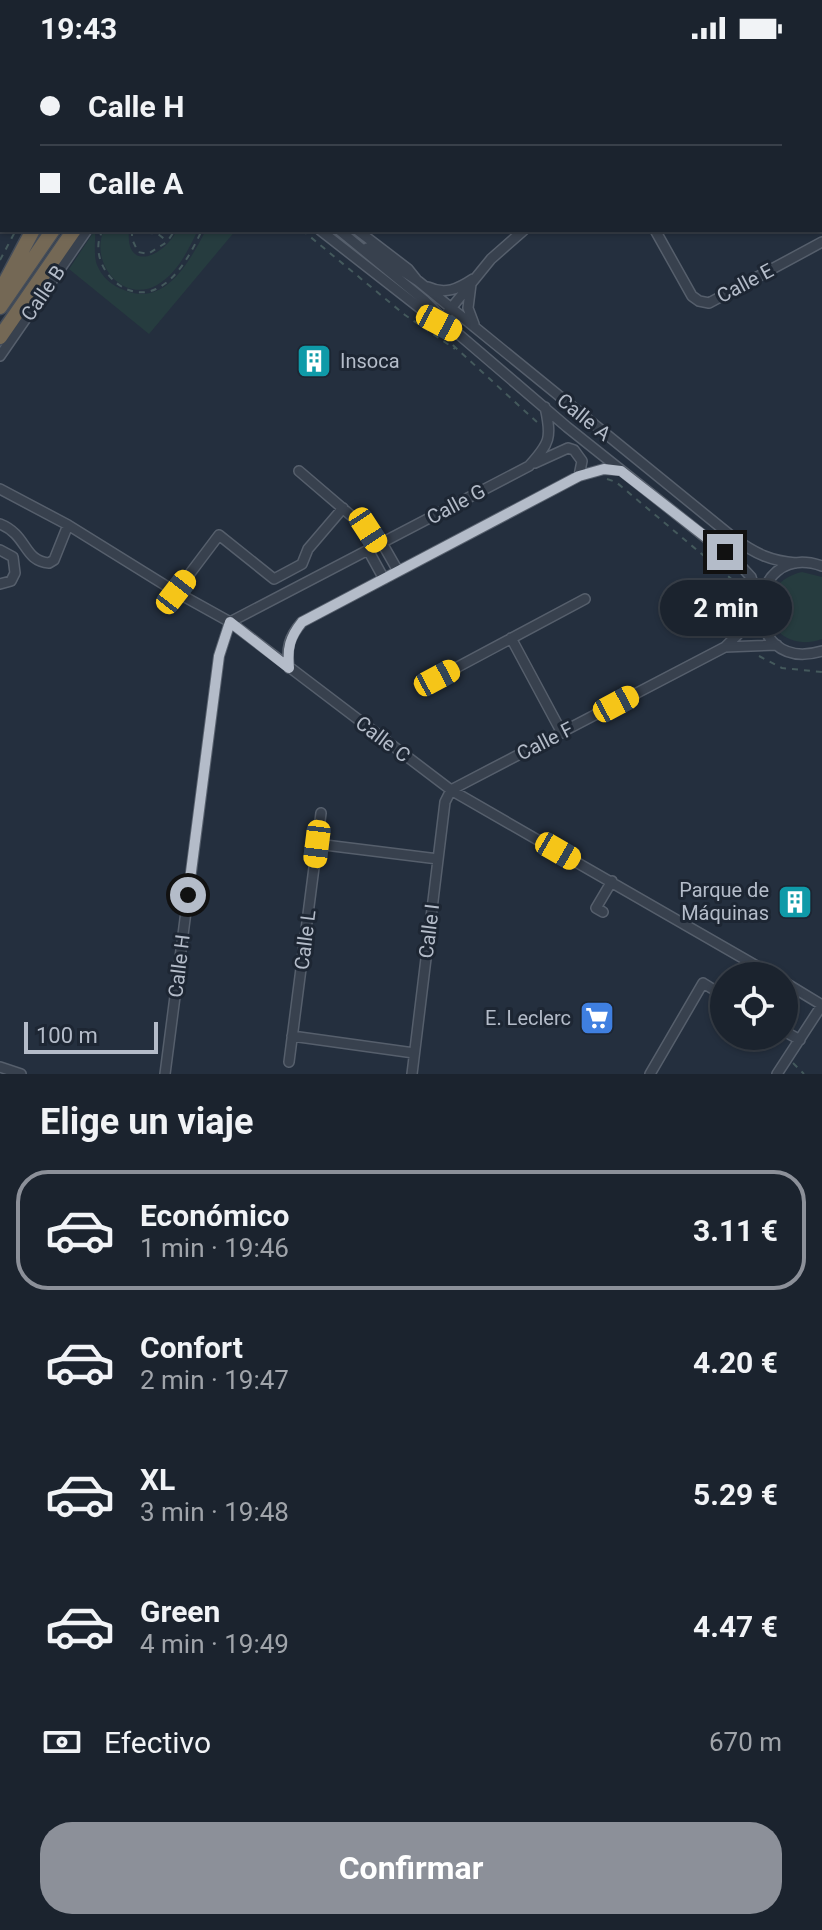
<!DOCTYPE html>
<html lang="es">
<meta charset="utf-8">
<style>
body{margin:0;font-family:Roboto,sans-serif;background:#242b36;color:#f1f3f6;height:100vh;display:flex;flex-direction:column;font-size:30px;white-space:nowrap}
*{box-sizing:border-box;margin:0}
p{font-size:26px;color:#a0a4aa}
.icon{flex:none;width:44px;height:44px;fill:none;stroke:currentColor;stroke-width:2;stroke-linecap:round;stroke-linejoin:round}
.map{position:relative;height:1018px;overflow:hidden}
.details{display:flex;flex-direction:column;background:#1b232e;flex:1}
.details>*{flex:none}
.hud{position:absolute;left:0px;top:0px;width:822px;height:176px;box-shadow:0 2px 6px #0004,0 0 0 2px #39404a;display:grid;align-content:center;height:176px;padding:0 40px;background:#1b232e}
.fabs{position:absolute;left:710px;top:906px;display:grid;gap:16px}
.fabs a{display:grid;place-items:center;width:88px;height:88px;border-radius:50%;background:#1b232e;box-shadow:0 2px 6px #0004,0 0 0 2px #39404a;font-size:40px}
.scale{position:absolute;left:24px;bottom:20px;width:134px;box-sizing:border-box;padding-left:8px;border:4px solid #b4bcc9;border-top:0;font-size:22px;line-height:28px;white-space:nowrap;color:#b4bcc9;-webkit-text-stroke:6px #1d2633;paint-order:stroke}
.end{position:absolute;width:36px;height:36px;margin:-18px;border:10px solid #b4bcc9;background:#111;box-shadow:0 0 0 4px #111}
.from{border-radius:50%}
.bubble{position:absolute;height:56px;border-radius:28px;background:#1b232e;box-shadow:0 2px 6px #0004,0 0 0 2px #39404a;font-size:26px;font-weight:700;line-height:56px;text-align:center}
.car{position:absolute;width:24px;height:48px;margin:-24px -12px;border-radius:10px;box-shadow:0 0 6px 2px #0007;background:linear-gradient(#f5c518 24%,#345 0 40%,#f5c518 0 76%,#345 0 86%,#f5c518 0)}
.hud b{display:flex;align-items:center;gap:28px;height:76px;font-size:30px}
.hud b+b{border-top:2px solid #39404a}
.hud i{width:20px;height:20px;background:#f1f3f6}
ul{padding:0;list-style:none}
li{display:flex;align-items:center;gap:24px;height:120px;margin:0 16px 12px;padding:0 24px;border:4px solid transparent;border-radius:32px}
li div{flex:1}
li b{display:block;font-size:30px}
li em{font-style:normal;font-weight:700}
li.on{border-color:#8c9099}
li>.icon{width:72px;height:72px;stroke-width:1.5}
h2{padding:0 40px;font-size:36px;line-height:96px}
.pay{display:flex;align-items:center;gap:20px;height:88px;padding:0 40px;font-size:30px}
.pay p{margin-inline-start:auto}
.action{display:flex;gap:16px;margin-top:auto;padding:16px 40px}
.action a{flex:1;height:92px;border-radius:32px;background:#8c9099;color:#fff;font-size:32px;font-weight:700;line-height:92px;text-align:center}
.status{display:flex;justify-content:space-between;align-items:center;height:56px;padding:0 40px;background:#1b232e;direction:ltr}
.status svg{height:22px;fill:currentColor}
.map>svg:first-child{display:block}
.green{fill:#263c3f}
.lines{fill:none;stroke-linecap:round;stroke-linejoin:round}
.minor-casing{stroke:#565f6c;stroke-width:12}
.highway-casing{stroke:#434c59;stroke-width:17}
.path{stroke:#44595c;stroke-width:2;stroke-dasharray:6 6;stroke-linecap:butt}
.minor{stroke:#38414e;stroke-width:9}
.highway{stroke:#746855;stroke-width:14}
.route{stroke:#b4bcc9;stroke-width:10}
.labels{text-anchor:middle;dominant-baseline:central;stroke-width:6;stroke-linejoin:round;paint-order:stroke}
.street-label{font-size:20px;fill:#b4bcc9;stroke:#1d2633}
.poi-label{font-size:20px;fill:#b4bcc9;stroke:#1d2633;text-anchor:end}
</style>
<div class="status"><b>19:43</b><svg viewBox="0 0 49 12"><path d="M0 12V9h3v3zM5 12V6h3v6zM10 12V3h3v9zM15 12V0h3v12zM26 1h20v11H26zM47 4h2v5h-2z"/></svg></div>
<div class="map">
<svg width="822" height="1018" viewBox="0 0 822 1018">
<rect width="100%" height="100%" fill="#242f3e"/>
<!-- green -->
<path class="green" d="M95,174C96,182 93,198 97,209C102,221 112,230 124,234C166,252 190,204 206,174H236L149,278L69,213Z
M104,174H129C125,217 164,201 177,174H198C188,194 178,217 157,229C123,248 89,207 104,174Z
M802,516L822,521V583C767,602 746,529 802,516Z"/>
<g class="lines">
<!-- minor casing -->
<g class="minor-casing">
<path id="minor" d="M79,0H89
M132,0L134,2
M235,0V2
M624,0L625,2
M790,0L792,2
M206,2L208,0
M820,4L822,2
M320,174L439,267L451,273
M339,174L424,244L456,276L567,371L739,508L751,521L759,547
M357,174L408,213L416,223
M655,174L692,240L699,245L709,247L822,186
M367,192L418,225L735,483C756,498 771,505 796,507
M471,228L468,252L474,268
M428,231C445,239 458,233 473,223
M448,256L491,203L524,174
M0,300L87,174
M535,407L568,392L574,394L582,405L579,420
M299,415L368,474L377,489
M0,433L68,469L176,536L230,566L451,734L774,920
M0,468C28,479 23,505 49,507L54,504L68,469
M382,487L398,515
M368,494L384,523
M822,510C743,483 738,620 822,595
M0,528L11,525L15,517L13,501L0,494
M176,536L219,479L274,523L302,508L308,493L343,452
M230,566L529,410C550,387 552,382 545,351
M511,582L562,677
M725,591L777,589
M289,612C286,592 289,581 302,566L579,420L604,413L619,414
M437,622L585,543
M451,734L725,591L759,558
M317,788L438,803
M603,856L596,852L612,825
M784,926L822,949
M784,975L800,984
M292,980L414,997
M289,1006L321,757
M0,1011L21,1018
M165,1018L219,600L230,566
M412,1018L445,746L451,734
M650,1018L703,927L724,940
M777,1018L822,949"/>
</g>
<!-- highway casing -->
<g class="highway-casing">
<path id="highway" d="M64,0L65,2
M172,2L173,0
M192,2L194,0
M0,236L33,174
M0,251L53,174
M0,281L74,174"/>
</g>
<!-- path -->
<path class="path" d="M31,0L33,2
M103,174C85,204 122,249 156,233C178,223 192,195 202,174
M132,174V183L138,196L148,198L167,186L175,174
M149,174L150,177L158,178L167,185
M302,174L405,259L455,293
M0,204L16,174
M444,281L539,368
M607,423L616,426L735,526L742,537L744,561
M759,600L782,612L822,616
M793,1007L804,1018"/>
<!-- minor -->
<use href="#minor" class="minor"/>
<!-- highway -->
<use href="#highway" class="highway"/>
</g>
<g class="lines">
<!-- route -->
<path class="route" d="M188,839L219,600L230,566L289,612C287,592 290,581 302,566L579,420L604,413L621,415L725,496"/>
</g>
<!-- icons -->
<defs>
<g id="building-square" transform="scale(1.8)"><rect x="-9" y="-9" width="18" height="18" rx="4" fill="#0f9aa8" stroke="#1d2633"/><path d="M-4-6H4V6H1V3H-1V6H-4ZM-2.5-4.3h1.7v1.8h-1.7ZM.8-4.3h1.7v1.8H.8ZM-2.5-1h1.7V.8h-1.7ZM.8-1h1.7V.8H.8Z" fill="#fff"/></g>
<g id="supermarket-square" transform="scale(1.8)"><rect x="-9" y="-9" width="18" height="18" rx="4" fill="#3f7fe0" stroke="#1d2633"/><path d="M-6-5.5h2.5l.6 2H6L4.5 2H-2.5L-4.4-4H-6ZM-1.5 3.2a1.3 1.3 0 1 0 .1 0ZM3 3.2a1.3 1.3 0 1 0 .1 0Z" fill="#fff"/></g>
</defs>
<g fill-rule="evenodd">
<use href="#building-square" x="314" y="305"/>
<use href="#building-square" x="795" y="846"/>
<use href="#supermarket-square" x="597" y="962"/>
</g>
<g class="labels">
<!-- street labels -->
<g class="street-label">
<text transform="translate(745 227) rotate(-28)">Calle E</text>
<text transform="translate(43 237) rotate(-56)">Calle B</text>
<text transform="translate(584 361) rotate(39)">Calle A</text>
<text transform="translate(456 448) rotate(-28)">Calle G</text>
<text transform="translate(383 683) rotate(37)">Calle C</text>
<text transform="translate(545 685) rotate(-27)">Calle F</text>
<text transform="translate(429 875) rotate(-83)">Calle I</text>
<text transform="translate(305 884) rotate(-83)">Calle L</text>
<text transform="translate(179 910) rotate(-83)">Calle H</text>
</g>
<!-- poi labels -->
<g class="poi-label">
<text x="340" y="305" text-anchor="start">Insoca</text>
<text x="769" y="834">Parque de<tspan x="769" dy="23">Máquinas</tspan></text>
<text x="571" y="962">E. Leclerc</text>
</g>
</g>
</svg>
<div class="fabs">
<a><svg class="icon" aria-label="locate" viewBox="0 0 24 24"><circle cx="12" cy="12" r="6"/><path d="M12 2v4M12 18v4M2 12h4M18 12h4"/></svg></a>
</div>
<div class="scale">100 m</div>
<i class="end from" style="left:188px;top:839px"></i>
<i class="end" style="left:725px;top:496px"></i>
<div class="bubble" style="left:660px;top:524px;width:132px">2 min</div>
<i class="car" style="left:439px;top:267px;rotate:118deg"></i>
<i class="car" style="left:368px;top:474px;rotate:147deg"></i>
<i class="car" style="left:176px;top:536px;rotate:38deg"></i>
<i class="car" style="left:437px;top:622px;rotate:62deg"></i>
<i class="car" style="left:616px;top:648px;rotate:62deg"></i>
<i class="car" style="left:317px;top:788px;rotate:187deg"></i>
<i class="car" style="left:558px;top:795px;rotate:120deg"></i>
<div class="hud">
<b><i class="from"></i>Calle H</b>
<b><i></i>Calle A</b>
</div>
</div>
<section class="details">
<h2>Elige un viaje</h2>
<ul>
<li class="on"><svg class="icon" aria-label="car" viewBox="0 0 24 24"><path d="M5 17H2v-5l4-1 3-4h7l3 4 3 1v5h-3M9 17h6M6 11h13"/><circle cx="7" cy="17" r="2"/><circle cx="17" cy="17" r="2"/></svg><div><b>Económico</b><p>1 min · 19:46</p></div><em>3.11 €</em></li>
<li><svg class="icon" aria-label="car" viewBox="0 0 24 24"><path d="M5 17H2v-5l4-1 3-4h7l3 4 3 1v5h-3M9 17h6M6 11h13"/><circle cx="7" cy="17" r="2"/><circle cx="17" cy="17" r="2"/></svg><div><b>Confort</b><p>2 min · 19:47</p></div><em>4.20 €</em></li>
<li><svg class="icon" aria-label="car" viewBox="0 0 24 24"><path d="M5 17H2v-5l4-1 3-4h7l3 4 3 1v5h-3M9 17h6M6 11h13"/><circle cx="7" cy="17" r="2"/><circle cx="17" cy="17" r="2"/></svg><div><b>XL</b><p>3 min · 19:48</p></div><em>5.29 €</em></li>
<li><svg class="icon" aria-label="car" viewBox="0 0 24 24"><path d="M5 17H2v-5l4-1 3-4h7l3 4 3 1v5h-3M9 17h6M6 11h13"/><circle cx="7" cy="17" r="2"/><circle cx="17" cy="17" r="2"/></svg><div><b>Green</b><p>4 min · 19:49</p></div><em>4.47 €</em></li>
</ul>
<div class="pay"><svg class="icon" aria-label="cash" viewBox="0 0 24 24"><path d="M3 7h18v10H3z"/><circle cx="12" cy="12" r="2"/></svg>Efectivo<p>670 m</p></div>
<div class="action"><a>Confirmar</a></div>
</section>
